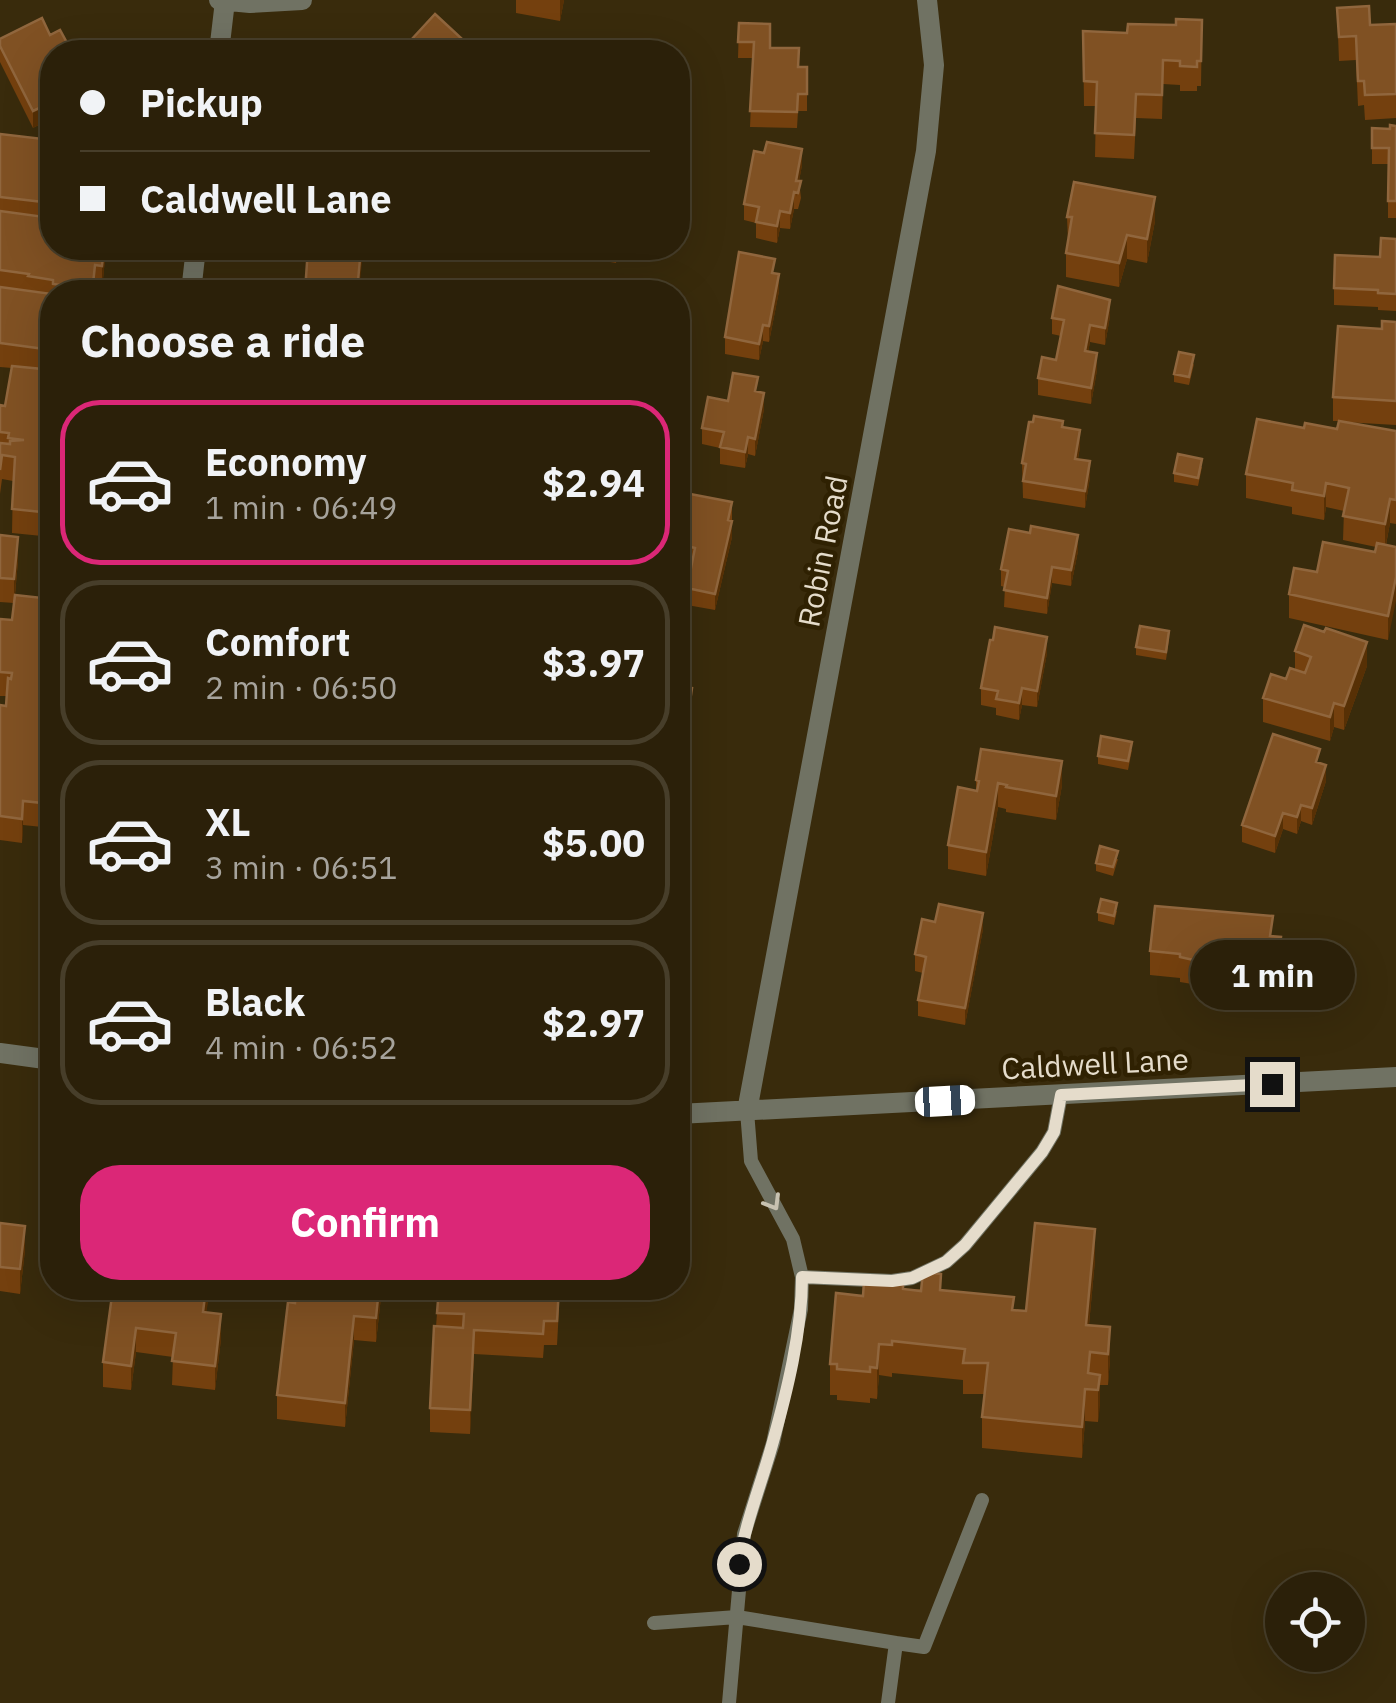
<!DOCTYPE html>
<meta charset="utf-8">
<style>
body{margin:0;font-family:"IBM Plex Sans",sans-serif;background:#332812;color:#f1f3f6;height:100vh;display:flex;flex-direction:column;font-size:38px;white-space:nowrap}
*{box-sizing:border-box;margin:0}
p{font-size:32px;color:#a6a39c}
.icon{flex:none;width:55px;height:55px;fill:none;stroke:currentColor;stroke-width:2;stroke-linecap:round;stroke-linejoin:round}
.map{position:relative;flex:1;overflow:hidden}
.panel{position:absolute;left:40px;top:280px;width:650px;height:1020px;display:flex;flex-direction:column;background:#2b2009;border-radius:40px;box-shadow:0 10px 40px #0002,0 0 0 2px #473e2a}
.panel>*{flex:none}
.top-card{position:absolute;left:40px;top:40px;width:650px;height:220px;border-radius:40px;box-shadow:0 10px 40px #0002,0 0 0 2px #473e2a;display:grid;align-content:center;height:220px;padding:0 40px;background:#2b2009}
.tools{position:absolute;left:1265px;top:1572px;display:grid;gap:20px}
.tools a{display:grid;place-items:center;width:100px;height:100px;border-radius:50%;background:#2b2009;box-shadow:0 10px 40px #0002,0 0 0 2px #473e2a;font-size:50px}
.end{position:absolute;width:45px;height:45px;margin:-22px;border:12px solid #e5dccb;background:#111;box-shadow:0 0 0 5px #111}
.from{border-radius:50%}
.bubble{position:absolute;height:70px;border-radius:35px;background:#2b2009;box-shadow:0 10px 40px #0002,0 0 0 2px #473e2a;font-size:32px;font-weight:700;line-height:70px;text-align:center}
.car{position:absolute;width:30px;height:60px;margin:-30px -15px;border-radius:12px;box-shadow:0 0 8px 2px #0007;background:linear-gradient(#fff 24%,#345 0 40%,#fff 0 76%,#345 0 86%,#fff 0)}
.top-card b{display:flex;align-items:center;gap:35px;height:95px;font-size:38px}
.top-card b+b{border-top:2px solid #473e2a}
.top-card i{width:25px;height:25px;background:#f1f3f6}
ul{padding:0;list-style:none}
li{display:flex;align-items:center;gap:30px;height:165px;margin:0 20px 15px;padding:0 20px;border:5px solid #473e2a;border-radius:40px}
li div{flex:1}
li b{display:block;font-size:38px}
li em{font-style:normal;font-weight:700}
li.on{border-color:#db2777}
li>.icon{width:90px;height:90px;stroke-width:1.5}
h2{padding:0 40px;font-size:45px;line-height:120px}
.primary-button{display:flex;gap:20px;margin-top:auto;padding:20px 40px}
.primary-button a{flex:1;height:115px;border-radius:40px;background:#db2777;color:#fff;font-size:40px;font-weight:700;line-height:115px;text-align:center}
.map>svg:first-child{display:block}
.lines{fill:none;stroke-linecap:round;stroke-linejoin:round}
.service{stroke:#707263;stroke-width:14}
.minor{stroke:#707263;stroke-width:20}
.wall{fill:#74400e}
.shaded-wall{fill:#573005}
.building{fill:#805123;stroke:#90663d;stroke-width:2.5}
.oneway{stroke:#c8c2b1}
.route{stroke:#e5dccb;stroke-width:12}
.labels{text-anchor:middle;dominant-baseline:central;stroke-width:9;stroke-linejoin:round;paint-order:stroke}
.street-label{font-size:30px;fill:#e5dccb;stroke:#2f2102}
</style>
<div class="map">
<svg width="1396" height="1703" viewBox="0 0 1396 1703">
<rect width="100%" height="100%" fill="#392b0c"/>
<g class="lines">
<!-- service -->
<path class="service" d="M747,1111L751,1161L793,1239L802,1277L892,1281L912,1278L946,1262L965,1245L1042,1152L1054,1132L1061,1095
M654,1623L737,1617L896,1643
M729,1703L744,1534L773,1443L801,1309L802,1277
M888,1703L896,1643L924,1647L982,1500"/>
<!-- minor -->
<path class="minor" d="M219,0L250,3L302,0
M219,52L225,1
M191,292L196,248
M0,1053L52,1060
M747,1111L926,151L934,65L927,0
M678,1114L1396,1077"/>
</g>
<!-- wall -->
<path class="wall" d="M516,0H564L560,21L516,13Z
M1337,8L1370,25L1396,24V118L1365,120L1364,105L1358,106L1356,60L1339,61Z
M1202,20L1201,86H1197V91H1180V85L1163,84L1162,119L1136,118L1134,159L1095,157L1096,106H1084L1083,31L1127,33Z
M739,23L770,48L799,67H807V111H798L797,128L750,127L753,58H738Z
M50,35L52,52V118L33,128L0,62V39Z
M1396,126V218H1388V164H1372V128L1390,129Z
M0,134L52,140V248H106L102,290L95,289V292H52V537L12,533L13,481L2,479L0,494V405L5,406L12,368L0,367Z
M802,165L799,181L801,198L798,209H794L790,229L780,228L777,243L756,238V223L744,220V204Z
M1067,217L1155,221L1147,263L1127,259L1119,287L1066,277V253L1068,241Z
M1396,239V320V311L1378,310V307L1334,305V288L1380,257Z
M515,248H531L527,254Z
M593,248H619L616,263L593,259Z
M779,291L769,342L763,341L759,360L725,354V337Z
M1110,316L1105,345L1090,342L1088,352L1097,370L1091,404L1038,395V378L1056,360L1061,336L1052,334V318Z
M1396,322V425L1344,422L1396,431V524L1390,523L1386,545L1396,547L1388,640L1289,618V594L1317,572L1375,552L1376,547L1343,540L1344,511L1326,507L1324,520L1292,514V507L1246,498V474L1304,428L1337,429L1338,421H1333V397L1382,329Z
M1194,364L1189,385L1174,382V374Z
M758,392L764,409L755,456L748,454L745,468L720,464V448L702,444V428L728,401Z
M1063,427L1080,447L1078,459L1090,477L1085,508L1023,498L1022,463Z
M1202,467L1198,486L1174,482V473Z
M732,502V537L715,610L687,605V588L692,564L678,561V533Z
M0,535L18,561L15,595L52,599V828L23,825L22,843L0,840V705L6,706L7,696H0V619L12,620L14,603L0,602Z
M1078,551L1071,586L1052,583L1047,614L1004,607L1005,587L1001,586V569Z
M1169,639L1166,660L1136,655V647Z
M1295,651L1367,666L1344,730L1334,727L1330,741L1263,722V698L1286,679L1295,669Z
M1047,653L1037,707L1022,705L1019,720L996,715V708L981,705V688Z
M678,686L692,712L685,764V789L682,807H678Z
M1132,750L1128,770L1098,764V756Z
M1320,763L1326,781L1312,825L1301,821L1297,834L1283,829L1275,853L1242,842V825Z
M976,780L1062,785L1056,820L1006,812V809L998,807L986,876L948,869V845L976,790Z
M1118,859L1113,876L1096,871V863Z
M1117,911L1114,925L1098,921V912Z
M983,929L965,1025L918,1016V1000L923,973L915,971V954Z
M1273,936L1281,961L1278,985L1268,984L1267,990L1249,991L1198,985L1180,982V978L1150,975V951Z
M0,1223L25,1250L20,1294L0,1291Z
M1095,1260L1089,1325L1110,1327V1359L1108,1385H1100L1098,1422L1085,1421L1082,1458L982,1448V1417L985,1394H963V1380L892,1373V1377L879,1375L877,1399L870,1398V1403L837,1400V1395H830V1364L863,1296L903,1289L941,1290L1014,1310L1026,1311Z
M113,1288H210L206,1312L221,1339L215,1390L172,1385L173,1357L136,1352L131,1390L103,1387V1362Z
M296,1288H382L376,1342L354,1340L345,1427L277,1419V1395Z
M559,1309L557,1345H544L543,1358L474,1354L470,1434L430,1432V1408L437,1313Z"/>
<!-- shaded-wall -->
<path class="shaded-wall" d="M560,0H564L560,21Z
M52,102V118L33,128V111Z
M802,149V165L796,197V181Z
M794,192V209L790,229V213Z
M1155,197V221L1147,263V239Z
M780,211V228L777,243V226Z
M1127,235V259L1119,287V263Z
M104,248H106L102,290V266Z
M361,248L362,262L359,292H357Z
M779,274V291L769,342V326Z
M1110,300V316L1105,345V328Z
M763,325V341L759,360V344Z
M1090,325V342L1085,368V351Z
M1097,353V370L1091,404V388Z
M764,393V409L755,456V439Z
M1080,430V447L1075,475V459Z
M748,437V454L745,468V452Z
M1090,461V477L1085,508V491Z
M1326,483V507L1324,520V496Z
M1390,499V523L1385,549V524Z
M732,521V537L715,610V594Z
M1078,535V551L1071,586V570Z
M18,537V561L14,603V579Z
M1052,567V583L1047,614V598Z
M1396,577V601L1388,640V616Z
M1047,637V653L1037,707V691Z
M1367,642V666L1344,730V706Z
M692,688V712L682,783L681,764Z
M1022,688V705L1019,720V703Z
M1334,703V727L1330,741V717Z
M1062,761V785L1056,820V796Z
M685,765V789L682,807V783Z
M1326,765V781L1312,825V808Z
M998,783V807L986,876V852Z
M23,801V825L22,843V819Z
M1301,805V821L1297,834V817Z
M1283,813V829L1275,853V836Z
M983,913V929L965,1025V1008Z
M1281,937V961L1278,985V961Z
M25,1226V1250L20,1294V1269Z
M1095,1229V1260L1086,1356V1325Z
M206,1288H210L203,1336V1312Z
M379,1288H382L376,1342V1318Z
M221,1314V1339L215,1390V1366Z
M354,1316V1340L345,1427V1403Z
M1110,1327V1359L1108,1385V1354Z
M136,1328V1352L131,1390V1366Z
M474,1330V1354L470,1434V1410Z
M879,1344V1375L877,1399V1368Z
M1100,1375V1406L1098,1422V1390Z
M1085,1389V1421L1082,1458V1427Z"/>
<!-- building -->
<path class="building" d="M1369,6L1370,25L1396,24V94L1365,95L1364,81H1358L1356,36L1339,37L1337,8Z
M435,14L474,50L471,52H400Z
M42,18L50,35L60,30L72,52H52V102L33,111L0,46V39Z
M1176,19L1202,20L1201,61H1197V67L1180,66V61L1163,60L1162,95L1136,94L1134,135L1095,133L1097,82L1084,81L1083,31L1127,33L1128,24L1176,25Z
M739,23L770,24V48H799L798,67H807V94H798L797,112L750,111L754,42H738Z
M1390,125L1396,126V201H1388L1389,148H1372V128L1390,129Z
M0,134L52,140V203L0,197Z
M767,142L802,149L796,181H801L798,193L794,192L790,213L780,211L777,226L756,222L759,207L744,204L754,151L764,153Z
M1074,182L1155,197L1147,239L1127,235L1119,263L1066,253L1072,217H1067Z
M0,211L52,218V248H104L102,266L95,265L93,284L84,283V288L53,284V280L28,276L29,274L0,270Z
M1381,238L1396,239V294L1378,293V290L1334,288L1335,255L1380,257Z
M308,248H361L357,292H305Z
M593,248H617L616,254L593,251Z
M739,252L775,259L772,273L779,274L769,326L763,325L759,344L725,337Z
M1058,286L1110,300L1105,328L1090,325L1085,351L1097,353L1091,388L1038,378L1042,357L1056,360L1064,320L1052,318Z
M0,287L52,294V350L0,343Z
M1382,321L1396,322V401L1333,397L1338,326L1382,329Z
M1179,352L1194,355L1189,377L1174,374Z
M12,366L52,370V513L12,509L15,457L2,455L0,470V443L10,444V441L24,440L8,438L9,433L0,432V405L5,406Z
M733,373L758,377L755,391L764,393L755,439L748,437L745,452L720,447L724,432L702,428L708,397L728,401Z
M1034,416L1063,421L1062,427L1080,430L1075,459L1090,461L1085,491L1023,481L1026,464L1022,463L1029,422H1033Z
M1257,419L1304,428L1305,423L1337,429L1339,421L1396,431V500L1390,499L1385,524L1343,516L1349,488L1326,483L1324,496L1292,490L1293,483L1246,474Z
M1178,454L1202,459L1198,478L1174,473Z
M685,493L732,502L728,520L732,521L715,594L687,588L695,548L678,544V533Z
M1031,526L1078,535L1071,570L1052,567L1047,598L1004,590L1008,571L1001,569L1009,529L1030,533Z
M0,535L18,537L14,579L0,578Z
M1323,542L1375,552L1377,543L1396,547V577L1388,616L1289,594L1294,568L1317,572Z
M15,595L52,599V687L49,711H52V804L23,801L22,819L0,816V705L6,706L8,678L11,679L12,673L0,672V619L12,620Z
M1304,625L1324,632L1326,628L1367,642L1344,706L1334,703L1330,717L1263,698L1271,674L1286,679L1290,668L1305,673L1311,657L1295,651Z
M1140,626L1169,631L1166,652L1136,647Z
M995,627L1047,637L1037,691L1022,688L1019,703L996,699L998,691L981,688L990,640H993Z
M678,686L692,688L681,764L685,765L682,783L678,782Z
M1273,734L1320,749L1316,762L1326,765L1312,808L1301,805L1297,817L1283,813L1275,836L1242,825Z
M1101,736L1132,742L1128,761L1098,756Z
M981,749L1062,761L1056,796L1006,787L1007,785L998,783L986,852L948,845L958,787L977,791L979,781L976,780Z
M1100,846L1118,851L1113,867L1096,863Z
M1101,899L1117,903L1114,916L1098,912Z
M939,904L983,913L965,1008L918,1000L926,957L915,954L922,919L935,922Z
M1155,906L1273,916L1270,936L1281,937L1278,961L1268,960L1267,966L1249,967L1198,961L1180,957V954L1150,951Z
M0,1223L25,1226L20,1269L0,1267Z
M1035,1223L1095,1229L1086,1325L1110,1327L1108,1354L1090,1352L1088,1373L1100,1375L1098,1390L1085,1389L1082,1427L982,1417L988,1363H963L965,1349L892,1341V1345L879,1344L877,1368L870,1367V1372L837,1369V1364H830L836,1293L863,1296L864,1281L903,1285V1289L921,1291L923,1272L941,1274L940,1290L1014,1297L1012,1310L1026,1311Z
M113,1288H206L203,1312L221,1314L215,1366L172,1361L176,1333L136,1328L131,1366L103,1362Z
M296,1288H379L376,1318L354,1316L345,1403L277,1395L288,1302L295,1303Z
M439,1288H559L557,1321H544L543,1334L474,1330L470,1410L430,1408L434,1326L463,1328L464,1314L437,1313Z"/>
<!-- one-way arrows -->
<defs><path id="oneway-chevron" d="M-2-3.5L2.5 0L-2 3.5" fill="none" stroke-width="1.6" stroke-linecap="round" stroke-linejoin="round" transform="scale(2.5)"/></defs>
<use class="oneway" href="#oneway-chevron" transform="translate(773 1203) rotate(59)"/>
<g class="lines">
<!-- route -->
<path class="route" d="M739,1564C745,1523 761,1485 772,1445C787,1392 802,1332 802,1277L892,1281L912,1278L946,1262L965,1245L1042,1152L1054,1132L1061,1095L1272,1084"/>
</g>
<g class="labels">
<!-- street labels -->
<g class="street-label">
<text transform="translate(822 551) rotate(-79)">Robin Road</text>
<text transform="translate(1095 1063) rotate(-3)">Caldwell Lane</text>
</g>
</g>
</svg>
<div class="tools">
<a><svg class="icon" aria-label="locate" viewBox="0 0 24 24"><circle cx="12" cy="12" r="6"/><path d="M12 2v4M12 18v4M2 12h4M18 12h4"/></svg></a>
</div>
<i class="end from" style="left:739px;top:1564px"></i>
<i class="end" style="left:1272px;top:1084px"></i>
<div class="bubble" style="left:1190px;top:940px;width:165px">1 min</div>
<i class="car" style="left:945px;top:1101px;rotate:87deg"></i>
<div class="top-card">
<b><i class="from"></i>Pickup</b>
<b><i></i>Caldwell Lane</b>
</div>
<section class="panel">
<h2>Choose a ride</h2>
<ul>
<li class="on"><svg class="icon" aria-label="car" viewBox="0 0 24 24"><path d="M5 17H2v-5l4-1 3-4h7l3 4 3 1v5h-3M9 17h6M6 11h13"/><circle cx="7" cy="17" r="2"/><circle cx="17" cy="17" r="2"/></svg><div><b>Economy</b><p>1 min · 06:49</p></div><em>$2.94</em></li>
<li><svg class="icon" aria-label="car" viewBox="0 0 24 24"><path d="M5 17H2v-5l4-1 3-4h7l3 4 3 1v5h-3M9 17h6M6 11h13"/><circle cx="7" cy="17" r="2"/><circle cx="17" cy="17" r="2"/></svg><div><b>Comfort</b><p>2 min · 06:50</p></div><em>$3.97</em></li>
<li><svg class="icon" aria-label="car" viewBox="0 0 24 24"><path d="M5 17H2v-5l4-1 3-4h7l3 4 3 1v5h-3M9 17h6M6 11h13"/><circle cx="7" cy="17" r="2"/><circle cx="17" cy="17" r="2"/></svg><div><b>XL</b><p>3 min · 06:51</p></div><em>$5.00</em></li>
<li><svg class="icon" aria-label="car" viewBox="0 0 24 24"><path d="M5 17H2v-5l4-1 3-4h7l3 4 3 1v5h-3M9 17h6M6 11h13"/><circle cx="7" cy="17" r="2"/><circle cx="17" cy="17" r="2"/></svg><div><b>Black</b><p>4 min · 06:52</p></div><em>$2.97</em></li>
</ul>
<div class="primary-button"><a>Confirm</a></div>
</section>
</div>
